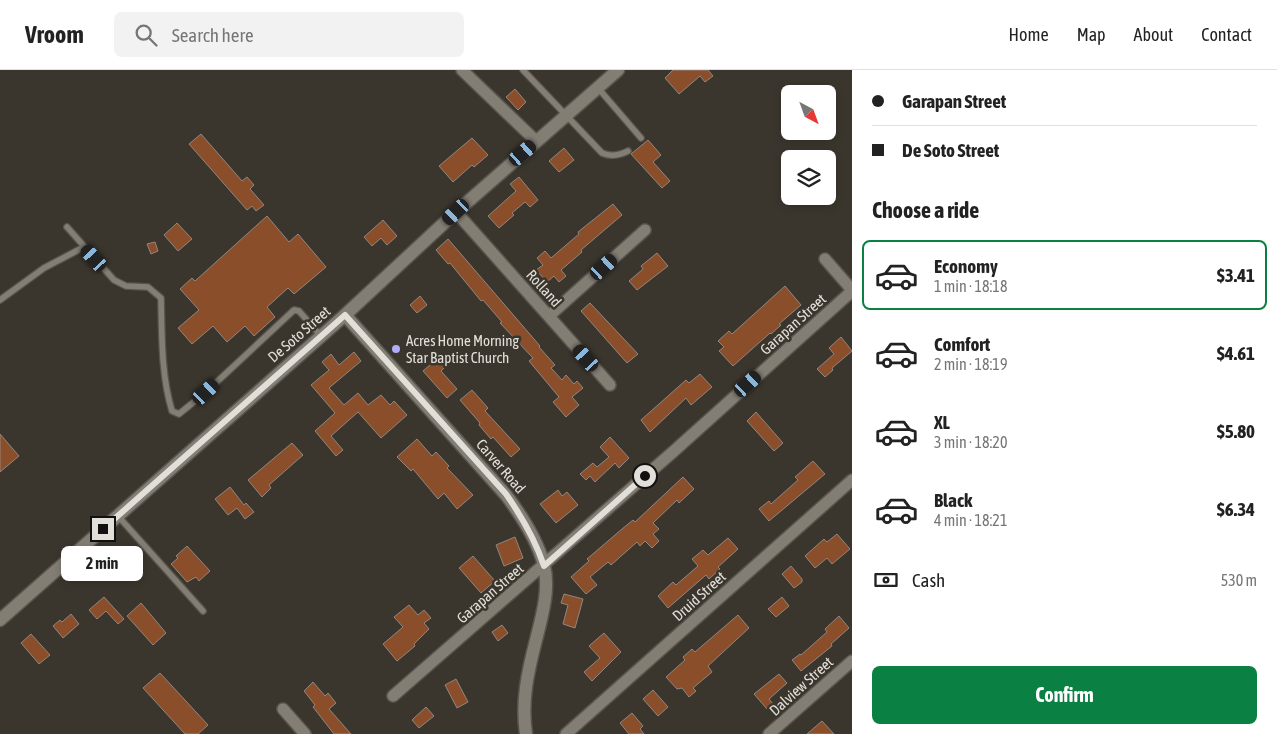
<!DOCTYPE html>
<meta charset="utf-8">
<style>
body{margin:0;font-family:"Asap Condensed",sans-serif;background:#f2f2f2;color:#222;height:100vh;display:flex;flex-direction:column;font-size:19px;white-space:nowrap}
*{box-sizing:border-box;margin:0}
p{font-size:16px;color:#767676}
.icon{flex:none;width:28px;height:28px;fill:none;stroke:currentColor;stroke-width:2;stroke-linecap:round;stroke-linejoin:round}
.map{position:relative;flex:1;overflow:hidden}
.drawer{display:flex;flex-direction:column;background:#fff;width:425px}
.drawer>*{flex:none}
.banner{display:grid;align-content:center;height:110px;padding:0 20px;background:#fff}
.needle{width:32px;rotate:139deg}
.controls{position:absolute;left:781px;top:15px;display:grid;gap:10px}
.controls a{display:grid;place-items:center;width:55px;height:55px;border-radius:8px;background:#fff;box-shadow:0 2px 8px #0003;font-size:25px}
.end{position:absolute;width:22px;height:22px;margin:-11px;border:6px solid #e2dfd9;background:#111;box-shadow:0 0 0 2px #111}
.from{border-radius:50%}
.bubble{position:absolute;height:35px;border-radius:8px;background:#fff;box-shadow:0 2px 8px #0003;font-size:16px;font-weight:700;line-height:35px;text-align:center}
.car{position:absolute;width:15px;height:30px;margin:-15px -8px;border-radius:6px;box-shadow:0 0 4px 1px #0007;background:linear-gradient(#222 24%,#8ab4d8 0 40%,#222 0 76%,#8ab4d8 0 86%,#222 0)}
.banner b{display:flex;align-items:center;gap:18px;height:48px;font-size:19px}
.banner b+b{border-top:1px solid #e0e0e0}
.banner i{width:12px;height:12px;background:#222}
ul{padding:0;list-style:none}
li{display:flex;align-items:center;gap:15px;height:70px;margin:0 10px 8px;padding:0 10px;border:2px solid transparent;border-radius:8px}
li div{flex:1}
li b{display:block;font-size:19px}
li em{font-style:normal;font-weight:700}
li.on{border-color:#0b8043}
li>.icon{width:45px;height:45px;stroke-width:1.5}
h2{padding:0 20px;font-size:22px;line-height:60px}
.pay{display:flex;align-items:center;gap:12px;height:55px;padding:0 20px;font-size:19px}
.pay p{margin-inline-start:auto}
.button{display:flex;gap:10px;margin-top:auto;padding:10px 20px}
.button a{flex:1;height:58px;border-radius:8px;background:#0b8043;color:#fff;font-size:20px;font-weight:700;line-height:58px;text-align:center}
header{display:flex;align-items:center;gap:30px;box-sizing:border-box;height:70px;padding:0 25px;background:#fff;border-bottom:1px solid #e0e0e0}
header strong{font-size:24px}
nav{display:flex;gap:28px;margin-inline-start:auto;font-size:18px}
.search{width:350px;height:45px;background:#f2f2f2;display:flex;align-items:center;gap:12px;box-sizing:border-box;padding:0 18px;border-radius:8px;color:#767676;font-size:19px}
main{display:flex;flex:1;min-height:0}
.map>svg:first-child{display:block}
.building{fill:#8a4f2a;stroke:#918680}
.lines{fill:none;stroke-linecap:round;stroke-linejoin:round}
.lane-casing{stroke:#58534c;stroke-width:8}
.street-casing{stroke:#58534c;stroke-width:14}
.secondary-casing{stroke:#58534c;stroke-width:15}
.lane{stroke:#837e74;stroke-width:5.5}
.street{stroke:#837e74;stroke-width:11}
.secondary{stroke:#837e74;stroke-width:12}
.route{stroke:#e2dfd9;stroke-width:6}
.poi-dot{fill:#b1adfa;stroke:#3b362d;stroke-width:2}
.labels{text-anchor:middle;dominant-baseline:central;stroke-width:5;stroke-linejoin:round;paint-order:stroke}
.street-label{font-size:15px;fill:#e2dfd9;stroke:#3b362d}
.poi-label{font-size:15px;fill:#e2dfd9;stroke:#3b362d;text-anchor:start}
</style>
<header>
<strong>Vroom</strong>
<div class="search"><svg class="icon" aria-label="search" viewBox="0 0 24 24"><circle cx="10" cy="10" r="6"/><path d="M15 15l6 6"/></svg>Search here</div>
<nav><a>Home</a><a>Map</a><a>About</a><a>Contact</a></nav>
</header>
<main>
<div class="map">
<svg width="852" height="664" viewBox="0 0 852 664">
<rect width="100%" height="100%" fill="#3b362d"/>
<!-- building -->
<path class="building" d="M673,0H708L713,6L705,12L700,6L679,24L665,8Z
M515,19L526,32L518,40L506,27Z
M201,64L242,111L247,107L254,115L250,119L264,135L256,141L252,136L247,140L189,74Z
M472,68L488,85L474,97L472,95L453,112L439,96Z
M648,70L661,85L653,92L670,111L662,118L631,84Z
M564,78L574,90L559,102L549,91Z
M519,107L538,130L530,137L525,132L512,143L514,145L499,158L488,146L516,121L510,114Z
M613,134L622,145L581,180L582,182L561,200L566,206L559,212L554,206L547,212L536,200L543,195L537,188L545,181L551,188L579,164L578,162Z
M267,146L289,172L298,164L326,197L294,224L288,218L267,237L275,247L254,266L245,256L227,272L213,256L192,274L178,258L199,240L180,219L192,208L195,211Z
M383,150L397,166L387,175L381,168L372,176L364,167Z
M177,153L192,169L178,181L164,165Z
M448,169L540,276L539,277L555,295L551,298L562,310L566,305L574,314L577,311L583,318L572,327L579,335L566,347L553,332L559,327L529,291L533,288L500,253L502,252L483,230L481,231L450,193L448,194L436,180Z
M155,172L158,181L151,184L147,174Z
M657,183L668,196L637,220L629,211L643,199L641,196Z
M785,216L801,235L779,254L781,255L771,264L770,263L733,296L719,281L724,277L718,271L729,261L732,264Z
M420,226L427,235L417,243L410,235Z
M590,233L638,284L627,293L581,241Z
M841,267L852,281L832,298L833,300L825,307L817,299L834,284L829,278Z
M354,282L361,291L329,318L344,335L358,323L368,335L381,325L390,335L394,331L407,345L381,368L358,342L331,366L343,380L336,386L315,361L335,343L311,315L329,300L322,292L331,284L339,295Z
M438,288L445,297L441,301L457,319L447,328L423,301Z
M700,304L712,317L691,335L686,328L650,362L641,350L686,310L689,313Z
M472,320L488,338L485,341L520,379L511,387L493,367L491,369L479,355L480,353L460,330Z
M756,342L783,373L774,381L747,351Z
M0,364L19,386L0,402Z
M610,367L629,388L619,398L615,393L595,412L590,406L586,410L580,404L593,393L597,397L609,387L600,377Z
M417,369L432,386L436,382L449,396L447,398L473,425L457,439L444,423L438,429L413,399L411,401L397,387Z
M292,373L303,385L269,415L271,418L262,427L248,410Z
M813,391L825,404L769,451L759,439L769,431L771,434L798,410L795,407Z
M683,407L694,419L679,433L677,430L653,453L659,459L653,464L659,471L652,478L645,471L640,476L637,472L611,495L608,492L590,507L597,515L586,524L571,507L589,491L587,489L622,459L633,450L635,452Z
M230,417L244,435L246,433L254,442L245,449L237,438L228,445L215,429Z
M558,420L562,426L567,422L578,435L556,453L540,434Z
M837,464L850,479L832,494L827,488L815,498L805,486L824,469L827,472Z
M515,467L523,488L504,496L496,475Z
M728,468L738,479L718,497L720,499L709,509L706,505L668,538L658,526L673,512L676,515L698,496L692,489L703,480L708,485Z
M187,476L210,501L199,511L196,507L187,512L171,494L178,488L176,486Z
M473,486L495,511L481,523L459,498Z
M791,496L802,509V512L794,518L782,504Z
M564,524L583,529L575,558L563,554L568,535L561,533Z
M104,527L124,549L118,554L106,541L97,549L89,540Z
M782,527L789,536L776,547L768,539Z
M141,533L166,563L153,575L127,546Z
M409,535L418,545L424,540L431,548L424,553L429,559L414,574L415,576L397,591L383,574L403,557L394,547Z
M71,544L79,554L63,568L53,556L60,550L62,552Z
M738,545L749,558L708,596L712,602L693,618L696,621L689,627L682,618L677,619L666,607L685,590L683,587L692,579L695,582Z
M839,546L849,558L831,574L832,576L801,601L792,590L800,584L801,585L827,562L825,559Z
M502,555L508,563L498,571L492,562Z
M604,563L621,582L592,611L584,602L600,588L589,576Z
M31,564L50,585L39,594L21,573Z
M160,603L208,655L198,664H185L143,618Z
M779,604L787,613L769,629L773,634L767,639L754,624Z
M456,609L468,632L457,638L445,615Z
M313,612L325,626L328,623L336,633L329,639L351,664H334L313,637L315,635L304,621Z
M653,620L668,637L658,646L643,629Z
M426,637L434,646L419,658L412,650Z
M632,643L643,656L640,659L644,664H629L620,653Z
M822,651L834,664H807Z"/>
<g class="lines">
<!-- lane casing -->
<g class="lane-casing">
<path id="lane" d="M523,0L602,83C611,87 620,85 628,81
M598,18L641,68
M67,157L114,210L126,216L148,217L161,228C162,265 161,305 172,341L179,344L206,322L294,240L299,241L321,266
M0,230L44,198L84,177
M118,446L203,541"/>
</g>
<!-- street casing -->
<g class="street-casing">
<path id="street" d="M462,0L536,71
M456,142L610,315
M825,189L852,220
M549,246L645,160
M393,626L674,381L852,221
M283,639L305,664
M566,664L852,410
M769,664L852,591"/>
</g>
<!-- secondary casing -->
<g class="secondary-casing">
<path id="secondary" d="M345,245L506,425C521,445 537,469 544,495C550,519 542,546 536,570C528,601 521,631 526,664
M0,550L345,245L456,142L618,0"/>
</g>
<!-- lane -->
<use href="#lane" class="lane"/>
<!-- street -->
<use href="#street" class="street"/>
<!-- secondary -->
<use href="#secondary" class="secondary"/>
</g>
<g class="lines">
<!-- route -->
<path class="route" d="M103,459L345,245L506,424C522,447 535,469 544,496L645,406"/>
</g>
<!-- markers -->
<circle class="poi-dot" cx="396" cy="279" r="5"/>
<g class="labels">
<!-- street labels -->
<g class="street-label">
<text transform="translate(544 218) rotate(48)">Rolland</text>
<text transform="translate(793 254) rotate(-42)">Garapan Street</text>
<text transform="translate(299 264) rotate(-41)">De Soto Street</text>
<text transform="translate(501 396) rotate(49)">Carver Road</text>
<text transform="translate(490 523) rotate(-41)">Garapan Street</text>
<text transform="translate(699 526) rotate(-42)">Druid Street</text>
<text transform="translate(801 616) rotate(-42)">Dalview Street</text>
</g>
<!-- poi labels -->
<g class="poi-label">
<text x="406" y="270">Acres Home Morning<tspan x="406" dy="17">Star Baptist Church</tspan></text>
</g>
</g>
</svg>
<div class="controls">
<a><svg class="needle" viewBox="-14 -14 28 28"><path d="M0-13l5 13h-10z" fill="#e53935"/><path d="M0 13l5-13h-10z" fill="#767676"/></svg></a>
<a><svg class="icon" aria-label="layers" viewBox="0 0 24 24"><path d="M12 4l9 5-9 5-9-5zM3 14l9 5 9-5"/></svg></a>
</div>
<i class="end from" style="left:645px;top:406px"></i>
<i class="end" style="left:103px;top:459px"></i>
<div class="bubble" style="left:61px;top:476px;width:82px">2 min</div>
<i class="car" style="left:523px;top:83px;rotate:49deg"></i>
<i class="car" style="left:456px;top:142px;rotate:227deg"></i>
<i class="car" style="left:94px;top:188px;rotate:318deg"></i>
<i class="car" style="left:604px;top:197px;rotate:48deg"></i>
<i class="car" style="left:586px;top:288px;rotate:318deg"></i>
<i class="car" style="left:748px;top:314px;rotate:48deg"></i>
<i class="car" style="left:206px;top:322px;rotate:47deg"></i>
</div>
<section class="drawer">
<div class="banner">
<b><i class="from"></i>Garapan Street</b>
<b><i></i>De Soto Street</b>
</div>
<h2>Choose a ride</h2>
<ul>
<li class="on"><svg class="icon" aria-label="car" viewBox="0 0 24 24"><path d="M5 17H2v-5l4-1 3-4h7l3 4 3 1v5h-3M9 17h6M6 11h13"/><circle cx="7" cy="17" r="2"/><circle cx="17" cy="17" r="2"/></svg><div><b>Economy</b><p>1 min · 18:18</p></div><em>$3.41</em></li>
<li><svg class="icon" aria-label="car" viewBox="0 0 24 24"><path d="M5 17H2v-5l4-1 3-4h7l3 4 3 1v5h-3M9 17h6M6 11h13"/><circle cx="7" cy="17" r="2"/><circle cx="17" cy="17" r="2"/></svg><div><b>Comfort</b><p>2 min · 18:19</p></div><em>$4.61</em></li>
<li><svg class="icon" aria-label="car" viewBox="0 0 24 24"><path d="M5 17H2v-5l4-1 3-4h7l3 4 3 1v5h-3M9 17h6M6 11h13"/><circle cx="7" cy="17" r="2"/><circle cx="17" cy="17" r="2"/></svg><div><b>XL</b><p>3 min · 18:20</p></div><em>$5.80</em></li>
<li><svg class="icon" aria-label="car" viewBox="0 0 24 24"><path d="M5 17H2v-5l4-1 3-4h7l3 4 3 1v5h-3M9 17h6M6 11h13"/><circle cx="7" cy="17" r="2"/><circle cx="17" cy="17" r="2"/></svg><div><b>Black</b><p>4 min · 18:21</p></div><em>$6.34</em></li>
</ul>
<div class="pay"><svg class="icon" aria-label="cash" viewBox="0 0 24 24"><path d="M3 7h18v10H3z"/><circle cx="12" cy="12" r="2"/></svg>Cash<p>530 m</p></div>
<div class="button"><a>Confirm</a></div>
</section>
</main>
